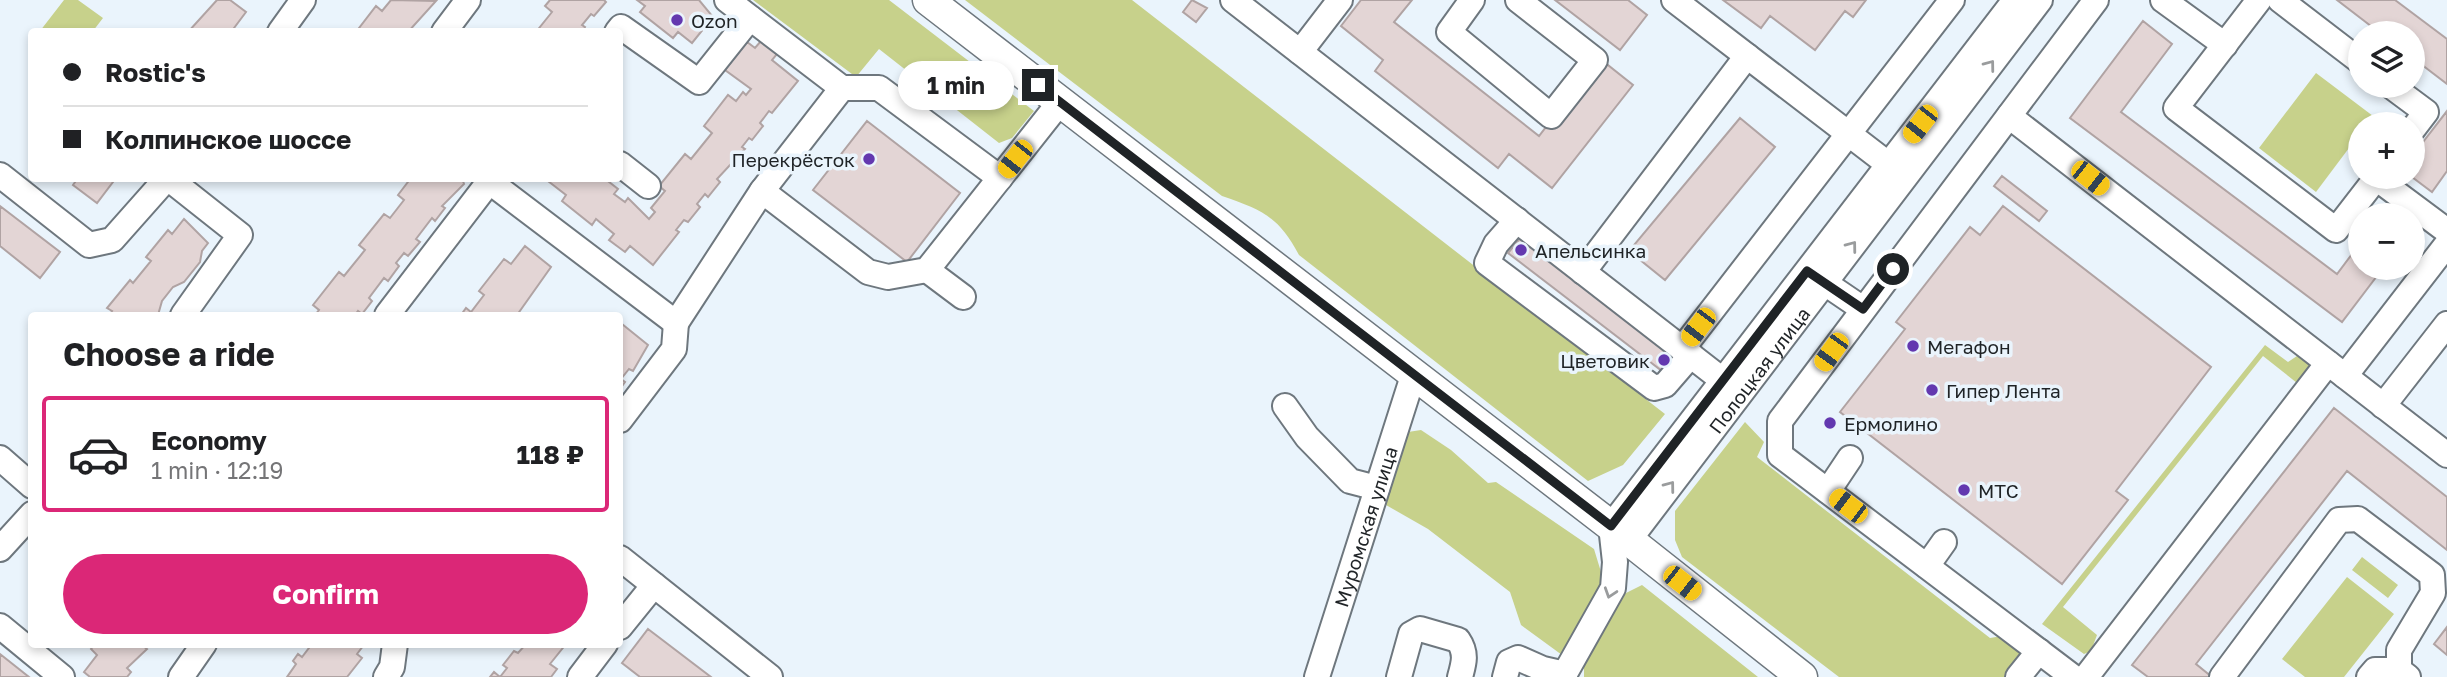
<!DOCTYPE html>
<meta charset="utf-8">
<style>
body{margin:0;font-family:"Golos Text",sans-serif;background:#f6f6f6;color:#202124;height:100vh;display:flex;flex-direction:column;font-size:26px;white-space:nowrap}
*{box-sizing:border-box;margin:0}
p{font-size:23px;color:#757577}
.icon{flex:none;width:38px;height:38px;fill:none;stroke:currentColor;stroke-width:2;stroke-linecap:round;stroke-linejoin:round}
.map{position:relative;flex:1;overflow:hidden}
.drawer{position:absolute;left:28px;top:312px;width:595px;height:336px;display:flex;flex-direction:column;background:#fff;border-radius:7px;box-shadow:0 4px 10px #0003}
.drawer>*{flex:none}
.top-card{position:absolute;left:28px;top:28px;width:595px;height:154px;border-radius:7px;box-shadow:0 4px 10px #0003;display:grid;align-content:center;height:154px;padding:0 35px;background:#fff}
.fabs{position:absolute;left:2348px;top:21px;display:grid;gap:14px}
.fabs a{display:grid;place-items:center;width:77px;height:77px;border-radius:50%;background:#fff;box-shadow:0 4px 10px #0003;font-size:35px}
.end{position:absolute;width:32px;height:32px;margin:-16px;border:9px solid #1f2326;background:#fff;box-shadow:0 0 0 4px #fff}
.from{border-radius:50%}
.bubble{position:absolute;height:49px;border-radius:24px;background:#fff;box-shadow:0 4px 10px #0003;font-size:23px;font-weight:700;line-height:49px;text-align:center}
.car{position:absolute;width:21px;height:42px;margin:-21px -10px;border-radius:9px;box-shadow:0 0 5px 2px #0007;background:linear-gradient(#f5c518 24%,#345 0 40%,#f5c518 0 76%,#345 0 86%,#f5c518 0)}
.top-card b{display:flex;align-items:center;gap:24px;height:66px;font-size:26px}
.top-card b+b{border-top:2px solid #e0e0e0}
.top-card i{width:18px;height:18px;background:#202124}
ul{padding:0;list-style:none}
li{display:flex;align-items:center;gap:21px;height:116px;margin:0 14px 10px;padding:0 21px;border:4px solid transparent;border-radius:7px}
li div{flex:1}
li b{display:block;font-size:26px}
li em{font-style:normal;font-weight:700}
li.current{border-color:#db2777}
li>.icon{width:63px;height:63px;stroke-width:1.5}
h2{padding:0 35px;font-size:32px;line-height:84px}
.primary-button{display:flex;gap:14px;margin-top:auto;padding:14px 35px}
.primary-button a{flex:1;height:80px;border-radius:42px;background:#db2777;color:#fff;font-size:28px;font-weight:700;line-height:80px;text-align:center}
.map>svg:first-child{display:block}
.green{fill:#c7d18b}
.building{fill:#e3d5d5;stroke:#b0a3a3;stroke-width:2}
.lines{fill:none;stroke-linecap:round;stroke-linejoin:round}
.minor-casing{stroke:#6e777e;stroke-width:28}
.major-casing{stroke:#6e777e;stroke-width:33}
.minor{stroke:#fff;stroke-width:24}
.major{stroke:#fff;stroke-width:30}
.oneway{stroke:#9a9c9d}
.route{stroke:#1f2326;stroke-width:9}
.poi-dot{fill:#6338af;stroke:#eaf4fc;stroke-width:2.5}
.labels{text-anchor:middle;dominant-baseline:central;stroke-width:7;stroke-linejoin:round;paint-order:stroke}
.poi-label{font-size:19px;fill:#1f2326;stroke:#eaf4fc;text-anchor:start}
.street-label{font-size:19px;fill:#1f2326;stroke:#eaf4fc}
</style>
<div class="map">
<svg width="2447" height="677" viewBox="0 0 2447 677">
<rect width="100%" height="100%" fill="#eaf4fc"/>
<!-- green -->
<path class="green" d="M64,0H78L103,18L93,31H40Z
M753,0H889L1034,111L1012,138L999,143L879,49L856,77Z
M965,0H1132L1665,414L1623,465L1588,481L1299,255C1278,216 1262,210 1222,196Z
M2316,73L2373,116L2367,124H2361V132L2316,192L2259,148Z
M2265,345L2288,362L2303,352L2309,360V370L2297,383L2263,356L2063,607L2097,635L2091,651L2084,654L2042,624Z
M1745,422L1764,442L1757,457L1990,638L2008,635L2022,650L2004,677H1839L1682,557L1675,540V511Z
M1421,430L1451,450L1488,483L1496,482L1594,549L1601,572L1602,590L1562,655L1521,625L1510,592L1428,529L1386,505L1400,441L1408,432Z
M2362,557L2398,585L2388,598L2352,570Z
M2347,577L2394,614L2344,677H2305L2282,659Z
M1642,585L1758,677H1584V665L1624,594Z"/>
<!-- building -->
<path class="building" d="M217,0H230L246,12L231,32H188Z
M391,0L436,1L408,32H356L376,6L382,11Z
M550,0H604L606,2L594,16L591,14L582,25L585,27L582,32H536L552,12L545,6Z
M637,0H699L713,17L692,43L678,32L673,38L640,12L645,6Z
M1192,0L1207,8L1196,22L1183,12Z
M1361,0H1412L1394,22L1539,136L1599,58L1633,85L1552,188L1509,154L1498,168L1375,71L1383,60L1341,26Z
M1555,0H1628L1647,15L1620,50Z
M1723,0H1866L1853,17L1845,11L1815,50L1770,16L1761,28Z
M2337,0H2395L2447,39V84L2413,58V33H2380Z
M2143,21L2172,44L2121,112L2337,274L2361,242V268H2383L2342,322L2070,118Z
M761,41L777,54L772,60L798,81L772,113L769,111L760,123L763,126L752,140L749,138L742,147L745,149L717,179L720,182L708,197L705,194L697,204L700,207L688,222L684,220L676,230L679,232L653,265L630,246L625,252L609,240L614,234L596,219L592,225L562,201L566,195L548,181L550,178L600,181L604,178L618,189L614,194L625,202L628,198L649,219L655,212L651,208L665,191L659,186L685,154L691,159L712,133L704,126L728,95L736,101L743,92L746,95L751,89L725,70L747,42L755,48Z
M2447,111V171L2432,192L2412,177L2413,155Z
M1740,118L1775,147L1665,280L1629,251Z
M867,121L960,193L907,262L813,190Z
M2002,176L2047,211L2039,221L1994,186Z
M78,178H116L97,203L73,185Z
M411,178H462L464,184L442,206L445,208L435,221L432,218L416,239L420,242L408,256L404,253L396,263L399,266L388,281L384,278L369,298L372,301L362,314L358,311L355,315H315L319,310L313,305L339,272L344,276L365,250L359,245L384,214L390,218L404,200L398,195Z
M0,206L60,252L40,278L0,246Z
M2003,206L2211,367L2116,491L2128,500L2062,584L1840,412L1905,329L1896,322L1970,227L1980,235Z
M184,219L208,243L202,251L200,262L184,282L173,287L162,301L158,315H109L112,311L107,308L130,280L133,283L151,261L146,257L168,230L172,234Z
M1521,237L1675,354L1662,371L1508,253Z
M525,246L551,267L517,315H461L466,308L471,312L484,295L479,291L504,259L511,264Z
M622,324L648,345L633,371L629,369L621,379L625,382L620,389V327Z
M2334,408L2447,497V550L2347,471L2196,664L2212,677H2148L2132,665Z
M2447,627V655L2434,644Z
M648,629L711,677H640L622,663Z
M95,644H145L143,646L147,649L127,668L131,672L127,677H90L84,672L97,655L91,649Z
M312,644H361L363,646L357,654L362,658L347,677H287L296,664L293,661L298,654L302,657Z
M526,644H566L550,664L557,669L551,677H490L494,672L500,677L507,668L503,665L514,651L518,653Z
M0,654L29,677H0Z"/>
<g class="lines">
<!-- minor casing -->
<g class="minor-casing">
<g id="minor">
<path d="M727,0L842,88H879L1000,178"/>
<path d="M1233,0L1734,389"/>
<path d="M1472,0L1449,32L1551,116L1595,60L1518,0"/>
<path d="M1674,0L1901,174"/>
<path d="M2163,0L2225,45"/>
<path d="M2259,0L2176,108L2336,230L2377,177"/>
<path d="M2280,0L2361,62"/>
<path d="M280,32L303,0"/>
<path d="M444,32L468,0"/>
<path d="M617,32L621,27L699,82L750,18"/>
<path d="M1300,52L1340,0"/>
<path d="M2391,86L2426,112L2413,129"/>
<path d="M2009,116L2447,455"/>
<path d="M620,164L648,186"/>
<path d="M0,175L89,245L112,240L167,178"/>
<path d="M168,178L240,235L183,315"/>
<path d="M2376,178L2447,231"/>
<path d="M490,182L676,323L762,191L842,88"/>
<path d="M762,191L868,272L888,277L927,270L1060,102"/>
<path d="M1517,220L1496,244L1487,263L1654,388L1665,385L1691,355"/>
<path d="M927,270L963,297"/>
<path d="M1583,272L1747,56"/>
<path d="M1813,275L1863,309"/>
<path d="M387,315L492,178"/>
<path d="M1682,349L1952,0"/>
<path d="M2345,376L2447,244"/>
<path d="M1285,406L1307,437L1350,481L1377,488"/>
<path d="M2383,406L2447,324"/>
<path d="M620,420L674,349L676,323"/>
<path d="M0,458L32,486"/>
<path d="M1828,491L1850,458"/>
<path id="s1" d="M1629,540L2040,0"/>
<path d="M0,549L32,514"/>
<path d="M620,558L770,677"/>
<path d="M1927,566L1944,542"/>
<path d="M0,626L62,677"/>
<path d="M620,627L654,585"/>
<path d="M181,677L204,644"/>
<path d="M386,677L392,667L395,644"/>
<path d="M580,677L605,644"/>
<path id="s2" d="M1317,677L1413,376"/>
<path d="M1399,677L1411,634L1420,629L1458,640C1467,653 1464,663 1460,677"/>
<path d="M1505,677L1509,662L1518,658L1543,669L1565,674"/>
<path d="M1563,677L1613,588L1615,562L1611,526L2015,0"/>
<path d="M2018,677L2039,651"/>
<path d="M2073,677L1780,455V421L2096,0"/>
<path d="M2086,677L2328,363"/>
<path d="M2222,677L2339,520L2358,519L2432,575L2433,593L2399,650V670L2408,677"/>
<path d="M2369,677L2375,670H2399"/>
</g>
</g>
<!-- major casing -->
<g class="major-casing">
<path id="major" d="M928,0L1611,526L1802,677"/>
</g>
<!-- minor -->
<use href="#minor" class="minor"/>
<!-- major -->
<use href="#major" class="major"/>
</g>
<!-- one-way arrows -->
<defs><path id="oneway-chevron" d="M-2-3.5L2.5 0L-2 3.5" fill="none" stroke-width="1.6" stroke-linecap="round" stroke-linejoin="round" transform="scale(1.75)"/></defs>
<g class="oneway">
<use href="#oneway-chevron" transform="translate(1990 65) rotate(-53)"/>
<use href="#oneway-chevron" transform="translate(1852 246) rotate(-53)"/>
<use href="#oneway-chevron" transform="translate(1670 486) rotate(-53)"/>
<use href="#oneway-chevron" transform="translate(1610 593) rotate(108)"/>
</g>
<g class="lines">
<!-- route -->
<path class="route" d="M1038,85L1611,526L1807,271L1863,309L1893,269"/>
</g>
<!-- markers -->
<g class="poi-dot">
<circle cx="677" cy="20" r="7"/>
<circle cx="869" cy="159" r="7"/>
<circle cx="1521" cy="250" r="7"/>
<circle cx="1913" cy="346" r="7"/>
<circle cx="1664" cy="360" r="7"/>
<circle cx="1932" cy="390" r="7"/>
<circle cx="1830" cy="423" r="7"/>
<circle cx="1964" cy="490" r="7"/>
</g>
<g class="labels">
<!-- poi labels -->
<g class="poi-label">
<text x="691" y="20">Ozon</text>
<text x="855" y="159" text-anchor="end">Перекрёсток</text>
<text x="1535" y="250">Апельсинка</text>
<text x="1927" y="346">Мегафон</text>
<text x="1650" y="360" text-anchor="end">Цветовик</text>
<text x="1946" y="390">Гипер Лента</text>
<text x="1844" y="423">Ермолино</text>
<text x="1978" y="490">МТС</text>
</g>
<!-- street labels -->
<g class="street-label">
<text stroke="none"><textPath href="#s1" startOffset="214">Полоцкая улица</textPath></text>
<text stroke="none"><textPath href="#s2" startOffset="158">Муромская улица</textPath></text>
</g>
</g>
</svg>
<div class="fabs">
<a><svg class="icon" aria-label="layers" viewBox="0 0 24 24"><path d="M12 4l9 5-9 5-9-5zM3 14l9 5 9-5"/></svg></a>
<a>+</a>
<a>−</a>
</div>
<i class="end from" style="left:1893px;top:269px"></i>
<i class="end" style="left:1038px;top:85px"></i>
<div class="bubble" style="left:898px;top:61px;width:116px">1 min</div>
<i class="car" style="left:1920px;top:124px;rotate:218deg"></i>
<i class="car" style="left:1015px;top:159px;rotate:218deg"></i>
<i class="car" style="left:2090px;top:178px;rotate:128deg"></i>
<i class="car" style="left:1698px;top:327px;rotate:217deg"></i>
<i class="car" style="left:1831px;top:352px;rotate:216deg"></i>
<i class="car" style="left:1848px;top:506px;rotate:307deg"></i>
<i class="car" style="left:1682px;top:583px;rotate:128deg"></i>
<div class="top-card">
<b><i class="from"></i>Rostic's</b>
<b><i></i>Колпинское шоссе</b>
</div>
<section class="drawer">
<h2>Choose a ride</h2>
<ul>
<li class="current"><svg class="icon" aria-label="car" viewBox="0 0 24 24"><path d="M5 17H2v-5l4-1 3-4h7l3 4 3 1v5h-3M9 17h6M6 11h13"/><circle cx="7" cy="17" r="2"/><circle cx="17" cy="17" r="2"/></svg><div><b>Economy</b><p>1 min · 12:19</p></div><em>118 ₽</em></li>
</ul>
<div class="primary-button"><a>Confirm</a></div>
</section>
</div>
